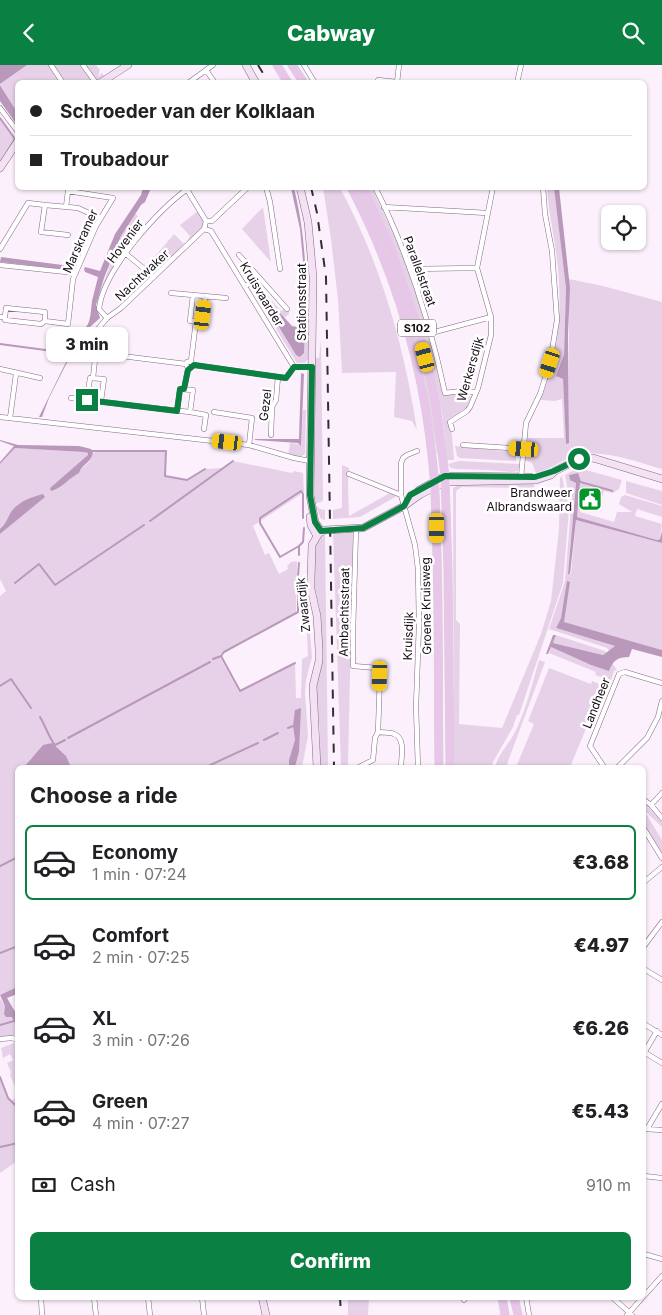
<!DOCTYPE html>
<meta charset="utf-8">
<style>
body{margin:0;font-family:Inter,sans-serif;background:#f6f6f6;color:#202124;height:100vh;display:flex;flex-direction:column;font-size:19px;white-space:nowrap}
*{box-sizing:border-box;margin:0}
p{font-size:16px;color:#757577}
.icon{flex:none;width:28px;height:28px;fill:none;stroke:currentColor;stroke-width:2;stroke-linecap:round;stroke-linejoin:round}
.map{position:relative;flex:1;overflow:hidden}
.sheet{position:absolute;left:15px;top:700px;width:631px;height:535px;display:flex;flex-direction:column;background:#fff;border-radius:8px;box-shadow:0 1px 4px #0004}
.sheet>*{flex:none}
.hud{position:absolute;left:15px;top:15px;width:632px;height:110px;border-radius:8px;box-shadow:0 1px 4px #0004;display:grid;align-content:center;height:110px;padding:0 15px;background:#fff}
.controls{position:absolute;left:601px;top:140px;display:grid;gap:10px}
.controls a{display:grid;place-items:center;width:45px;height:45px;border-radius:8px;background:#fff;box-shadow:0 1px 4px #0004;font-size:25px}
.end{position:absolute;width:22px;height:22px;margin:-11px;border:6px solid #0b8043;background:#fff;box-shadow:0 0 0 2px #fff}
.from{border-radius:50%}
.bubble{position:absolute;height:35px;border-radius:8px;background:#fff;box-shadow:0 1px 4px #0004;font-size:16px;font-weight:800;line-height:35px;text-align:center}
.car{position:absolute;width:15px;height:30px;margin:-15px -8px;border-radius:6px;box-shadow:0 0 4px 1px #0007;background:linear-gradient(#f5c518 24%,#345 0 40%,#f5c518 0 76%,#345 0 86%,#f5c518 0)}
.hud b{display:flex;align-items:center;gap:18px;height:48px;font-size:19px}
.hud b+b{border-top:1px solid #e0e0e0}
.hud i{width:12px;height:12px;background:#202124}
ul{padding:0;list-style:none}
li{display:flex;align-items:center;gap:15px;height:75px;margin:0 10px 8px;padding:0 5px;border:2px solid transparent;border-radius:8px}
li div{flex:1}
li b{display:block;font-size:19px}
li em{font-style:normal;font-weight:800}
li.current{border-color:#0b8043}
li>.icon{width:45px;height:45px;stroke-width:1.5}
h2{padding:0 15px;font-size:22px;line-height:60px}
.pay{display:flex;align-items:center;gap:12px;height:55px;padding:0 15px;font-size:19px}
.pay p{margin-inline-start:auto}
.cta{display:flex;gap:10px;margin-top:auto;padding:10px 15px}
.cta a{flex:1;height:58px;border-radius:8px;background:#0b8043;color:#fff;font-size:20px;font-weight:800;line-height:58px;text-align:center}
header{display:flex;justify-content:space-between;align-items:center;height:65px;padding:0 15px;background:#0b8043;color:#fff;font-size:22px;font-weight:800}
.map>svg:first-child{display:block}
.green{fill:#e7d1e8}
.water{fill:#ba98bb}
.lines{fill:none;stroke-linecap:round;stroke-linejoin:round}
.stream{stroke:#ba98bb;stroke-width:2}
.street-casing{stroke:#826a83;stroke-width:5.5}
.secondary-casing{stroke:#826a83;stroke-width:8}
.primary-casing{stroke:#d5d3d5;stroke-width:9}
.street{stroke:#fff;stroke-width:4.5}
.secondary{stroke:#f4e2f4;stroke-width:7}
.primary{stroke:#e8c6e9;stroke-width:8}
.rail{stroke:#362c36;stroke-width:2;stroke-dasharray:9 9;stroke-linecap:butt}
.route{stroke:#0b8043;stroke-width:6}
.labels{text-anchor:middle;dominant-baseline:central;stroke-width:5;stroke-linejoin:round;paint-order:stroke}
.shield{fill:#fff;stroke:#5d565d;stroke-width:1}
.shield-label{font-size:11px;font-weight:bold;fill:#170d17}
.street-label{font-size:12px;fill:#170d17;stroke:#fff}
.poi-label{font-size:12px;fill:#170d17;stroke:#fff;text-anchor:end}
</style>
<header><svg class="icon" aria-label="back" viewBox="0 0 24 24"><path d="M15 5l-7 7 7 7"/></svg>Cabway<svg class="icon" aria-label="search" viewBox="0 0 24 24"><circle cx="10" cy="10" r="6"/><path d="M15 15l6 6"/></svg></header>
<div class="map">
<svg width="662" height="1250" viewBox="0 0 662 1250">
<rect width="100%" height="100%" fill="#fcf0fc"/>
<!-- green -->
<path class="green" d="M27,0H49L62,17L18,18L17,47L0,19Z
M53,0H96L100,5L98,12L102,8L105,13L97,17H66Z
M0,54L15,74L0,98Z
M323,123H340C381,199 404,280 417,365L412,356L394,352L396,307L342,308L338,235L331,174Z
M353,123H360C376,158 393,195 405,232C422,283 433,336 440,389H437L426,321L420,296Z
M365,123H372L404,192L421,241L443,330L463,328L471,332L466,343L448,355L452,370L454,395H447L442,347L436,317L418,252L394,185Z
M547,123H554L566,223L564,290L558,312L563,314L566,378L569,377V214L603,221L662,237V404C636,397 602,383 575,391C561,395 550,405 536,408L532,398L525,395L528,373H564L562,334L555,336L540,335C562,286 563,231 555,180C552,160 548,142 547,123Z
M263,142L271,197L242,164Z
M198,146L205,156L203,162L189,175L188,174L190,171L180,160Z
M135,148L137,150L142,164L123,189L97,235L121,171Z
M174,169L184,179L154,208L146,202Z
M255,217L281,246L284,244L289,246V249L284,253L258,224H256L277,259L274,261L250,221Z
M306,249L309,250L308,294L305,298H297L275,262L278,260L296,290L304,288Z
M321,274L323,436L315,439L320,444L325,445V455L321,454L313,435L314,293H319Z
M303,345H306L305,389L302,391H288L290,378L298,379L301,381Z
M455,381L516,387V396L460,393L457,391Z
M15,383L83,387L88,388L89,390L50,423L63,419L76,409L89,397L93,388L97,386H166L165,411L187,415L205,404L223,403L233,396L292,408L294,406L303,408L304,427L253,461L265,490L269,488L279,509L288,504L287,501L291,497L297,496L296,547L219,590L239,627L295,598L296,633H301L302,594L308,591L307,568H310L312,592L306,615L305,628L308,671L302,702H295L299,687L300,643L293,661L295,675L289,702H71L61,686L43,680L24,702H18L17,922L0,930V531L6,526L0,514V469L44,432V430L11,448L8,456L0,465V399Z
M459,396L520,399L518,406L512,407L489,405L457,404L451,403L448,399Z
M342,400L349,403L348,420L349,451L390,428L397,431L360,452L333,454V445L342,443Z
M582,404L622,415L619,424L613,428L604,426L602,433L585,428L581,437L580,447L614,457L617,447H632L619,439L621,432L625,430L662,441V452L637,444L635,451L662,459L660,473L657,475L577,452L580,418L613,426L581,416L578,408L569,410L571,415L576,418L568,509H571L576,455L662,478V585L563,557L570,517L561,553L556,563L615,581L610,586L607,583L549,564L565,516L571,443L565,410L574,405Z
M562,411L569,444L563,518L519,650H517L513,662L493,697L492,702H454L453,423L458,420L535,417L534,423L462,422L457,425L456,428V555L460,559L459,659L502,663L541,569L551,536L559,464L560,413Z
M626,416L662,426V440L626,428Z
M333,466H350L353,469V474L348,702H341Z
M325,468L328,702H320V668L316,625L322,597L320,545L314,519L315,484L316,475L319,471Z
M556,570L605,586L606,589L603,590L553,578Z
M551,582L591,600L609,605L612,598L617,605L614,606L611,615L595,610L596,607L549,588Z
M539,595L545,597L506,702H495C498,690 508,680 514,669C526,646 532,619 539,595Z
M549,603L591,619L592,616L604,621L570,702H516L534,659L528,656Z
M644,738L662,756V762L647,748L645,747L662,775V787L644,760Z
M0,933L5,941L4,949L12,952L15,958L17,957V972H0Z
M17,977H18L17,1026L10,1010L11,1007L7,998L13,995L10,989L3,993L1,983Z
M0,1012L11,1037L18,1030L17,1096L0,1108Z
M348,1233H369L368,1250H348Z"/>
<!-- water -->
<path class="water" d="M0,0H27L0,19Z
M0,20L17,47V60L0,36Z
M143,123H151L145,137L141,140L121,171L104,213L96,240L100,253L81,270L49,333L42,352H39L69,291L68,287L72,286L74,270L75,268C92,265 90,250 92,236C94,228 96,220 98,212L85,207L84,204L85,202L100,206L115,169L141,130Z
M291,123H294C308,180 307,230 304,288L300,292L296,290L256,224H258L292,261L297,262L302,259L303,196L300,164Z
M554,123H559L570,223L568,269L569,378L566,379L563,314L556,311L564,290L566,223Z
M1,192L70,201L72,203L70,205L0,197Z
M301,308L304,309L301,381L298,378L255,375V374H299Z
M0,375L18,380L79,381L91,384L93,388C90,399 82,399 79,408C69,413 61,424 51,426L50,423L88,390V388L83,387L15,383L0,399V397L14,381L0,376Z
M578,408L581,416L613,425V427L580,418L577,452L657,475L660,474L662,466V478L576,455L570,509H568L576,418L570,415L569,410Z
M43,429L45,432L0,469V464C6,459 7,454 11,447C18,437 31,432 43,429Z
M567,516L570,517L564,557L662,585V592L632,584L629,592C618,592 613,595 609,606L591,600L551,582L548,589H546L553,570H556L553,578L603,590L615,581L556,563L561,553Z
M301,643L299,687L295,702H289V695L295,675L293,661L295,645Z
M52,678L66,691L71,702H24L43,680Z
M17,922V929L7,933L17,950V957L15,958L12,952H6L4,949L5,941L0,930Z"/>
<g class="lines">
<!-- stream -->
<path class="stream" d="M0,53L15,74L7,87
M0,279L68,288L73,286
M91,386H166L165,411L187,415L205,404
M150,456L233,396
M299,481L280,492L260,458V453L301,426L303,429V453
M299,490V481L303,477L304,463
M298,511L299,498
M15,518L39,499L55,520L144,460
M221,591L224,587L298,547V519
M213,594L221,591L240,626L295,598
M0,621L11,614L31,643
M40,652C45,660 50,675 55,680L65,675
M288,663L293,661
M68,673L210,597
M264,675L278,668
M206,702L258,678
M0,801L18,792
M0,888L18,881
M0,960L14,956
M0,1012L8,1033L18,1043
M0,1082L18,1078"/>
<!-- street casing -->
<g class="street-casing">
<path id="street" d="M51,0L63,18
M83,0L96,18
M304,0L315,18
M206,5L215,18
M188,18L213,0
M377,18L378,15L397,17
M397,18L399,0
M517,18L521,0
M0,43L18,67
M248,122L212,156H206L204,164L211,166L294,302
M266,122L270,137L280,204
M375,122C408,188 430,257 445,328L461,326L475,327
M186,123L206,156
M66,142L68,126L67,122
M384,142L487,148
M68,170L41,167L45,140L78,143L100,153
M0,184L28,138L45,140
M125,188L154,212
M239,190L287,244
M0,200L76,208
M411,204L477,203
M246,221L258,212
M171,228L226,233
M193,230L190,256L202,257L205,232
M0,252H5V255L41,259L45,256L68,259L73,214L96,161L113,133L68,126
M5,252L6,243L45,247V256
M107,253L99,244C103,205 159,144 190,122
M431,268L491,252
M191,296L196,256
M186,299L98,288L93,270L107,253L121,243L204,164
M194,300L286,313L294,302H312
M0,304L40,313
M93,313L95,294L98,288
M184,324L188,303L186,299L187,297L191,296L193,301L188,303
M71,333C111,338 150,343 190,347L193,325L180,324L177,346
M87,335L90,313L104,314L101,336
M190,347L206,350L204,364
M214,347L252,353L249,380
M0,352L249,380L294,393L310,396
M10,353L16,309
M452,364L450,357L467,346L470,342L478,323L491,270V252L477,203L493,122
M271,370L272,342L276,335L278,312
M463,380L524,384
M417,386L407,390L403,393L401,398V430L415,480L418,504L419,560L416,642L418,702
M349,409L401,430
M521,412L526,358L540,329L550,298L557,255L552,186L545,149L543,122
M356,464L353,565V601L377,603L379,606L380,611L378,667L375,673L373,695L359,702
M378,667C383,668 390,667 394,669C406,673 401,693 401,702
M604,702L590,681L619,609L625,607L662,618
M618,702L647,673L658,652L662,636
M644,735L651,740L662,753
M651,740L662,728
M644,764L662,793
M644,817L662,802
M644,881L662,857
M644,904L662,915
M644,959L662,970
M0,974L12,973L18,975
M644,987L662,998
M644,988L657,966
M646,1064L662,1065
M647,1064L662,1039
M644,1111L662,1113
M644,1189L662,1194
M644,1231L662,1211
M41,1232L42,1250
M94,1232L96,1250
M148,1232L150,1250
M202,1232L204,1250
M462,1232L464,1235
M526,1232L529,1250
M612,1232L632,1250
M627,1250L643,1232"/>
</g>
<!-- secondary casing -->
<g class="secondary-casing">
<path id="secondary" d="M246,0L256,18
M100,18L128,0
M0,103L18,76
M300,122L308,157L313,212L310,430L315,457L321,466
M419,425L445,411L530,412
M310,452L311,460L317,471
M317,702L313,621L319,596V584L317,551L311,524V514L312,480L319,468L325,465L363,463L404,441L421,429L445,417L536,415L551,410L555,406L579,394L593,393L662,414
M262,1232L266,1250"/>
</g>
<!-- primary casing -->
<g class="primary-casing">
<path id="primary" d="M277,0L288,18
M292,0L304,18
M351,122C396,208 424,304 433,400C436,430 436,460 437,491C439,561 438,632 439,702
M362,122L389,180L415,255L430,310L436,340L445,411L448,506L450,702
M502,1232L505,1250
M514,1232L518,1250"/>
</g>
<!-- street -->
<use href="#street" class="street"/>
<!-- secondary -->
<use href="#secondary" class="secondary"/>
<!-- primary -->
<use href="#primary" class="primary"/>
<!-- rail -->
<path class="rail" d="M258,0L269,18
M311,122L317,148L326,212L334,702
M340,1232L341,1250"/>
</g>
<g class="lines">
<!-- route -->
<path class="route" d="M87,335L177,346L180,324H184L188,305L194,300L286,313L294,302H312L310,430L315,457L321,466L363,463L404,441L410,430L445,411L535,412L554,406L579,394"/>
</g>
<!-- icons -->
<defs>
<g id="civic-square" transform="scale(1.25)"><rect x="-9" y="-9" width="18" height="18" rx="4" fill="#06952a" stroke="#fff"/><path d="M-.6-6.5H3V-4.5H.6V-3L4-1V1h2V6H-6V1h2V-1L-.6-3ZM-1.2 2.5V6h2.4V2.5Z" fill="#fff"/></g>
</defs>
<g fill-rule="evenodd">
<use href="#civic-square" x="590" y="434"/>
</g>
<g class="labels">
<!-- shield labels -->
<rect class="shield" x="398" y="254.5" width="38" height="17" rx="4"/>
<g class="shield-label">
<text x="417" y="263">S102</text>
</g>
<!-- street labels -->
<g class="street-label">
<text transform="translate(80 176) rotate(-66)">Marskramer</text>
<text transform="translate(125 176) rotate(-53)">Hovenier</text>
<text transform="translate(420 206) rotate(70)">Parallelstraat</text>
<text transform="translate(142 210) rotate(-43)">Nachtwaker</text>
<text transform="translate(262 229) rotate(59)">Kruisvaarder</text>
<text transform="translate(301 237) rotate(-90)">Stationsstraat</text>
<text transform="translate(470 304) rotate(-74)">Werkersdijk</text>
<text transform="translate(265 340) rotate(-83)">Gezel</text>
<text transform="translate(303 540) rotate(-96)">Zwaardijk</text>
<text transform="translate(426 541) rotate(-91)">Groene Kruisweg</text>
<text transform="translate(344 547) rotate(-89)">Ambachtsstraat</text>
<text transform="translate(408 571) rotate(-88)">Kruisdijk</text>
<text transform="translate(596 638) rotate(-68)">Landheer</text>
</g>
<!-- poi labels -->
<g class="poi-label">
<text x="572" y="427">Brandweer<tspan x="572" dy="14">Albrandswaard</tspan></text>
</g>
</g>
</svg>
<div class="controls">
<a><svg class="icon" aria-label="locate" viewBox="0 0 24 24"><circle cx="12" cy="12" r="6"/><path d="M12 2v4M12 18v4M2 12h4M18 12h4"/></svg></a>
</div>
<i class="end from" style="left:579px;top:394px"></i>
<i class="end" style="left:87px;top:335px"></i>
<div class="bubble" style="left:46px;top:262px;width:82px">3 min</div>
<i class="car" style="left:203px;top:250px;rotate:7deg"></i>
<i class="car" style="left:425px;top:292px;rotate:345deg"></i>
<i class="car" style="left:550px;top:298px;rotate:198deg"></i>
<i class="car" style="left:227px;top:377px;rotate:277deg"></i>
<i class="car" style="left:524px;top:384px;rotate:274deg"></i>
<i class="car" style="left:437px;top:463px;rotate:180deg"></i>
<i class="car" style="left:380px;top:611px;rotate:182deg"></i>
<div class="hud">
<b><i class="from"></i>Schroeder van der Kolklaan</b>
<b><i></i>Troubadour</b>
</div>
<section class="sheet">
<h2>Choose a ride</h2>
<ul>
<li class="current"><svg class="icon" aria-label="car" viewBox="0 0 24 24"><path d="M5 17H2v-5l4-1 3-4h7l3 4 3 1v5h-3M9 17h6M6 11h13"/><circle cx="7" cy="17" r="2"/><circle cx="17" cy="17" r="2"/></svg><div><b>Economy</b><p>1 min · 07:24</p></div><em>€3.68</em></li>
<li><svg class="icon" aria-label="car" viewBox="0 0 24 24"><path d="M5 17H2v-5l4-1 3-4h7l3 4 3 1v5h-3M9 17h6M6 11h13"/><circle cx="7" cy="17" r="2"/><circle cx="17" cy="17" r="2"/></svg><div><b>Comfort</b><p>2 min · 07:25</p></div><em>€4.97</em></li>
<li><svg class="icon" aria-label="car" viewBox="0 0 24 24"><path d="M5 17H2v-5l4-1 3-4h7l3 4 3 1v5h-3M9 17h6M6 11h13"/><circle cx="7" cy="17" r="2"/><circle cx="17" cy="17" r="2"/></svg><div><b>XL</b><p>3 min · 07:26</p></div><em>€6.26</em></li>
<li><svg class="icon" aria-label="car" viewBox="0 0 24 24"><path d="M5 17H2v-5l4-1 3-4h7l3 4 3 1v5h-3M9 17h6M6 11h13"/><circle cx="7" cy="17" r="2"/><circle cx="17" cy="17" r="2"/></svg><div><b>Green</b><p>4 min · 07:27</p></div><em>€5.43</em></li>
</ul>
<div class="pay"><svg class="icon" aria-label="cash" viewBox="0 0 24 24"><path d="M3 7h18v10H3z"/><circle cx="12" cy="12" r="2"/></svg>Cash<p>910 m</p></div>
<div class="cta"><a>Confirm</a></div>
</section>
</div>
